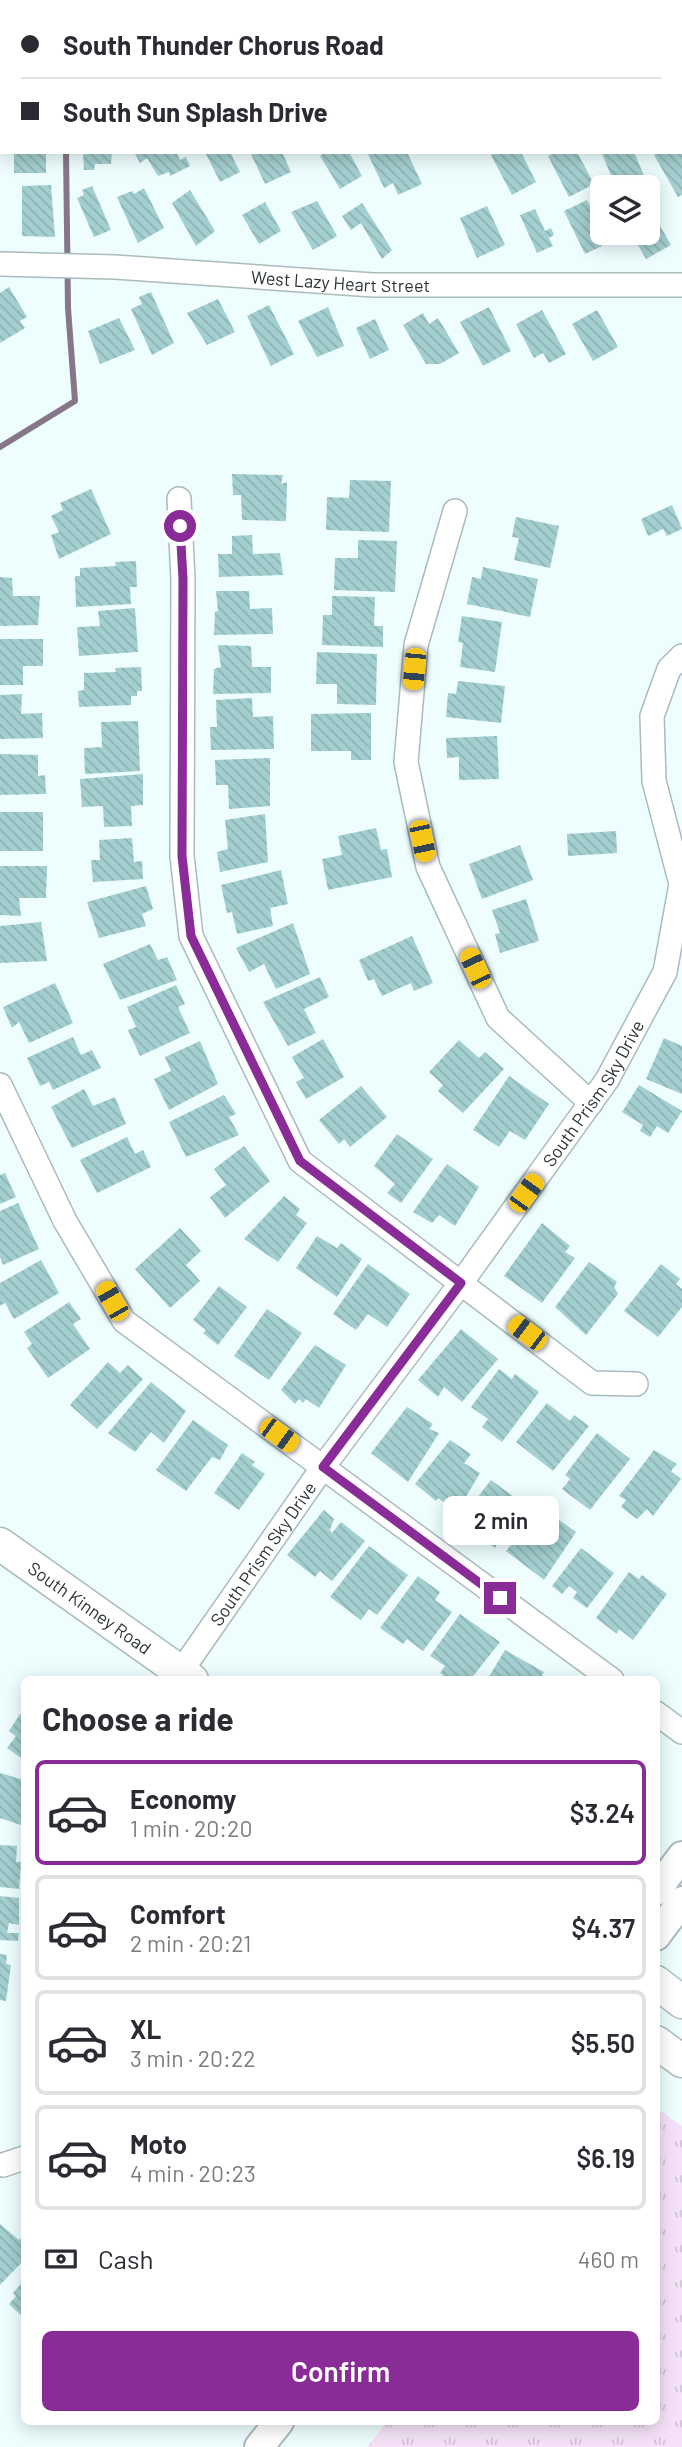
<!DOCTYPE html>
<meta charset="utf-8">
<style>
body{margin:0;font-family:Barlow,sans-serif;background:#f7f7f7;color:#2b2b33;height:100vh;display:flex;flex-direction:column;font-size:26px;white-space:nowrap}
*{box-sizing:border-box;margin:0}
p{font-size:23px;color:#7c7c81}
.icon{flex:none;width:38px;height:38px;fill:none;stroke:currentColor;stroke-width:2;stroke-linecap:round;stroke-linejoin:round}
.map{position:relative;flex:1;overflow:hidden}
.panel{position:absolute;left:21px;top:1676px;width:639px;height:749px;display:flex;flex-direction:column;background:#fff;border-radius:10px;box-shadow:0 4px 18px #0003}
.panel>*{flex:none}
.hud{position:absolute;left:0px;top:0px;width:682px;height:154px;box-shadow:0 4px 18px #0003;display:grid;align-content:center;height:154px;padding:0 21px;background:#fff}
.controls{position:absolute;left:590px;top:175px;display:grid;gap:14px}
.controls a{display:grid;place-items:center;width:70px;height:70px;border-radius:10px;background:#fff;box-shadow:0 4px 18px #0003;font-size:35px}
.end{position:absolute;width:32px;height:32px;margin:-16px;border:9px solid #892c97;background:#fff;box-shadow:0 0 0 4px #fff}
.from{border-radius:50%}
.bubble{position:absolute;height:49px;border-radius:10px;background:#fff;box-shadow:0 4px 18px #0003;font-size:23px;font-weight:600;line-height:49px;text-align:center}
.car{position:absolute;width:21px;height:42px;margin:-21px -10px;border-radius:9px;box-shadow:0 0 5px 2px #0007;background:linear-gradient(#f5c518 24%,#345 0 40%,#f5c518 0 76%,#345 0 86%,#f5c518 0)}
.hud b{display:flex;align-items:center;gap:24px;height:66px;font-size:26px}
.hud b+b{border-top:2px solid #e1e1e2}
.hud i{width:18px;height:18px;background:#2b2b33}
ul{padding:0;list-style:none}
li{display:flex;align-items:center;gap:21px;height:105px;margin:0 14px 10px;padding:0 7px;border:4px solid #e1e1e2;border-radius:10px}
li div{flex:1}
li b{display:block;font-size:26px}
li em{font-style:normal;font-weight:600}
li.on{border-color:#892c97}
li>.icon{width:63px;height:63px;stroke-width:1.5}
h2{padding:0 21px;font-size:32px;line-height:84px}
.pay{display:flex;align-items:center;gap:18px;height:77px;padding:0 21px;font-size:26px}
.pay p{margin-inline-start:auto}
.button{display:flex;gap:14px;margin-top:auto;padding:14px 21px}
.button a{flex:1;height:80px;border-radius:10px;background:#892c97;color:#fff;font-size:28px;font-weight:600;line-height:80px;text-align:center}
.map>svg:first-child{display:block}
.park{fill:url(#park-tufts)}
.lines{fill:none;stroke-linecap:round;stroke-linejoin:round}
.stream{stroke:#857789;stroke-width:6}
.building{fill:url(#building-back-hatch)}
.minor-casing{stroke:#abbbbb;stroke-width:26}
.tertiary-casing{stroke:#abbbbb;stroke-width:32}
.secondary-casing{stroke:#abbbbb;stroke-width:35}
.minor{stroke:#fff;stroke-width:23}
.tertiary{stroke:#fff;stroke-width:28}
.secondary{stroke:#fff;stroke-width:32}
.route{stroke:#892c97;stroke-width:9}
.labels{text-anchor:middle;dominant-baseline:central;stroke-width:7;stroke-linejoin:round;paint-order:stroke}
.street-label{font-size:18px;fill:#2c3333;stroke:#eefeff}
</style>
<div class="map">
<svg width="682" height="2447" viewBox="0 0 682 2447">
<defs>
<pattern id="park-tufts" width="24" height="20" patternUnits="userSpaceOnUse" patternTransform="scale(1.75)"><rect width="24" height="20" fill="#f5e2f8"/><path d="M3 7l-1-3M5 7V3M7 7l1-3M15 17l-1-3M17 17v-4M19 17l1-3" fill="none" stroke="#d2c2d5"/></pattern>
<pattern id="building-back-hatch" width="6" height="6" patternUnits="userSpaceOnUse" patternTransform="scale(1.75)"><rect width="6" height="6" fill="#a4cfd0"/><path d="M-1 5l2 2M0 0l6 6M5-1l2 2" fill="none" stroke="#8db2b3"/></pattern>
</defs>
<rect width="100%" height="100%" fill="#eefeff"/>
<!-- park -->
<path class="park" d="M656,2108L682,2126V2447H367L387,2422H656Z"/>
<g class="lines">
<!-- stream -->
<path class="stream" d="M65,0V2
M0,447L75,401L68,308L66,152"/>
</g>
<!-- building -->
<path class="building" d="M14,152H46V173H14Z
M83,152H112L111,164H95L94,170H84Z
M134,152H176L180,160L186,157L190,166L170,176L169,172L158,176L147,158L140,163Z
M205,152H230L240,172L220,182Z
M250,152H282L291,172L265,184Z
M326,152H349L362,176L340,189L320,156Z
M367,152H407L422,184L398,195L393,183L384,188Z
M497,152H521L536,182L512,195L491,155Z
M555,152H577L594,184L569,197L548,156Z
M607,152H634L648,185L643,187H616L602,154Z
M659,152H682V195L678,197L654,155Z
M51,185L55,237L22,236V186Z
M92,186L111,230L94,237L77,198L84,195L82,190Z
M144,188L164,228L138,243L117,197L132,191L134,194Z
M190,190L215,231L196,246L172,203Z
M587,200L605,238L599,240L602,246L585,254L564,211Z
M317,201L337,236L313,250L291,212Z
M265,202L281,231L259,244L242,215Z
M362,203L392,250L382,259L361,223L351,230L342,216Z
M487,206L505,245L477,258L460,218Z
M535,209L545,231L551,228L554,235L549,238L553,246L537,253L520,215Z
M648,220L652,228L659,224L671,245L646,259L631,233H648Z
M9,287L27,317L20,321L25,328L0,343V293Z
M151,292L174,343L152,355L131,309L142,304L139,297Z
M218,299L235,332L207,345L187,313Z
M269,305L294,354L271,366L247,316Z
M328,307L344,346L317,357L298,321Z
M489,307L511,351L483,366L460,322Z
M542,310L566,354L549,363L543,353L534,358L516,324Z
M597,310L618,347L593,361L572,324Z
M423,313L429,324L438,318L459,353L440,364H426L403,325Z
M119,318L135,350L100,364L88,331Z
M375,319L389,350L370,359L356,328Z
M232,474L283,475L281,484L287,482L286,521L242,520L241,495H233Z
M350,480L391,481L389,532L326,530L327,497L349,498Z
M91,489L111,534L59,559L51,535L59,532L51,516L63,510L60,503Z
M672,505L682,529L667,536L663,529L648,536L641,519Z
M516,517L559,526L550,568L514,560L519,538L512,537Z
M252,535L253,554L280,553L283,575L219,577L218,554H232V536Z
M358,540L397,541L395,592L334,590L335,558H358Z
M136,561L137,587H130L131,604L76,607L75,576H80V568L116,566L115,562Z
M483,567L538,579L530,617L467,604L472,577L481,579Z
M0,577L12,578L13,596H40L38,625L0,626Z
M216,591H249L250,609L272,608L273,634L214,635L215,612L218,611Z
M332,596L375,597L374,626H383V647L322,645L323,615H332Z
M135,608L138,652L79,656L77,627L100,626L98,611Z
M462,616L502,622L495,672L460,667L463,643L458,642Z
M0,639H43V666H23V685H0Z
M218,645L251,646L252,667H271V693L213,694L214,669L221,667Z
M317,652L377,654L376,705L337,704V684H316Z
M141,667L142,691H137V696H131V705L79,707L78,691L84,690V673L116,672L115,668Z
M458,681L505,686L501,723L446,717L448,693L456,694Z
M22,694L21,714L42,713L43,738L0,739V695Z
M252,698L253,717L273,716L274,749L211,750L210,727H217L216,700Z
M371,713V760H351V751H311V714Z
M138,721L140,771L85,774L84,748L102,747L101,722Z
M497,736L499,779L459,780V757L447,758L446,738Z
M0,754L38,755V776L45,775L46,794L0,795Z
M270,758V806L229,809L228,785H216L215,760Z
M143,774V805L131,806L132,826L104,827L103,806L82,807L80,779Z
M0,812H43V851H0Z
M265,814L268,862L220,872L217,852L228,849L225,820Z
M376,828L381,850L387,849L392,877L328,890L322,859L342,855L338,836Z
M616,831L617,853L568,856L567,834Z
M132,838L134,862L142,861L143,879L93,882L91,860H100L99,840Z
M520,845L533,880L482,899L469,864Z
M0,866H47L46,898H19L21,916L0,915Z
M281,870L288,904L270,908L273,926L237,934L232,912L227,913L221,885Z
M146,886L153,909L142,914L146,926L99,938L87,902Z
M526,899L539,941L500,953L495,934L500,933L492,910Z
M41,922L47,961L0,963V926Z
M293,923L310,974L276,989L264,964L249,972L236,948Z
M412,936L433,983L414,991L411,983L382,996L374,979L368,981L359,960Z
M150,944L158,960L167,957L177,980L120,1000L103,964Z
M320,977L329,997L304,1009L316,1033L288,1046L263,1002Z
M55,983L73,1023L29,1043L19,1022L12,1028L3,1007Z
M176,985L185,1004L178,1007L190,1033L140,1056L128,1030L136,1027L127,1007Z
M73,1037L81,1055L92,1050L101,1068L53,1090L49,1082L40,1086L27,1058Z
M664,1038L682,1046V1094L646,1079Z
M323,1039L344,1077L306,1099L296,1082L304,1078L292,1057Z
M459,1040L479,1058L485,1052L504,1069L463,1113L438,1091L443,1085L429,1072Z
M200,1041L218,1084L169,1110L154,1079L171,1071L165,1057Z
M509,1076L549,1104L525,1140L510,1131L499,1147L473,1130Z
M639,1085L682,1111L668,1133L657,1126L650,1137L640,1131L643,1125L622,1112Z
M361,1086L387,1117L350,1147L344,1139L339,1144L319,1120Z
M84,1089L93,1106L115,1097L126,1124L72,1148L51,1107Z
M224,1095L236,1114L229,1117L239,1135L186,1157L169,1122Z
M397,1134L433,1159L401,1203L387,1193L395,1184L374,1166Z
M127,1137L135,1154L143,1150L151,1167L97,1193L80,1160Z
M244,1146L270,1181L225,1218L210,1197L226,1185L214,1169Z
M447,1164L479,1187L455,1226L439,1215L432,1223L413,1212Z
M5,1173L16,1197L0,1204V1175Z
M284,1196L300,1209L296,1215L307,1223L278,1262L244,1239Z
M18,1203L39,1249L3,1265L0,1257V1211Z
M542,1223L570,1246L565,1252L575,1258L542,1303L504,1276Z
M180,1228L201,1251L186,1265L200,1281L170,1308L135,1269Z
M317,1236L337,1248L341,1243L362,1259L337,1297L296,1268Z
M41,1260L59,1293L14,1319L5,1303L0,1306V1283Z
M589,1262L617,1282L614,1287L618,1294L586,1335L555,1307Z
M368,1264L410,1294L387,1327L368,1314L356,1330L333,1314Z
M661,1264L680,1279L676,1284L682,1289V1307L658,1337L624,1311Z
M219,1286L247,1307L218,1345L203,1333L206,1330L193,1320Z
M69,1302L81,1319L73,1324L90,1349L48,1378L27,1348L32,1344L24,1332Z
M267,1309L302,1333L269,1380L234,1356Z
M461,1329L498,1359L462,1402L444,1387L438,1397L418,1380Z
M315,1345L346,1365L319,1408L306,1399L303,1403L299,1399L295,1404L281,1390Z
M108,1362L120,1373L128,1365L143,1379L97,1429L70,1405Z
M499,1369L512,1379L515,1374L539,1392L502,1442L482,1427L488,1419L471,1407Z
M151,1382L186,1411L164,1443L151,1432L135,1452L108,1433Z
M547,1403L570,1421L574,1415L589,1426L553,1471L516,1442Z
M407,1407L433,1424L429,1429L439,1433L408,1482L371,1453Z
M193,1420L228,1445L220,1460L212,1457L186,1491L156,1470Z
M597,1433L630,1459L590,1510L562,1489L570,1479L565,1475Z
M450,1440L471,1454L464,1463L480,1473L457,1512L438,1498L436,1501L415,1484Z
M654,1450L677,1464L671,1471L681,1479L653,1516L647,1509L637,1519L621,1507L626,1500L619,1496Z
M242,1453L255,1462L252,1465L265,1474L239,1510L214,1493Z
M491,1480L521,1502L495,1548L479,1537L486,1529L476,1522L470,1529L459,1521Z
M324,1510L334,1519L330,1530L332,1533L341,1522L365,1541L332,1581L320,1571L315,1577L287,1555Z
M535,1514L546,1521L552,1515L576,1532L544,1580L506,1551Z
M369,1546L408,1575L377,1615L369,1609L361,1620L330,1597Z
M581,1548L614,1573L587,1608L573,1598L577,1592L569,1586L562,1594L552,1586Z
M629,1572L639,1579L642,1575L667,1594L633,1640L619,1629L617,1634L596,1618Z
M418,1576L440,1592L435,1600L452,1612L423,1651L407,1639L403,1644L380,1628Z
M460,1614L500,1642L470,1680H449L440,1673L445,1666L430,1656Z
M505,1650L544,1672L539,1680H487Z
M20,1714L24,1717V1760L7,1748L16,1736L9,1731Z
M0,1773L24,1780V1826L0,1818Z
M0,1845L17,1846L16,1862H21L19,1889L0,1887Z
M0,1896L19,1898V1925L9,1923L7,1933H19L18,1941L0,1940Z
M0,1954L7,1955L6,1964L11,1965L6,2001L0,2000Z
M0,2224L19,2240L23,2236L24,2238V2260L0,2285Z
M24,2280V2318L9,2304L16,2296L13,2293Z"/>
<g class="lines">
<!-- minor casing -->
<g class="minor-casing">
<g id="minor">
<path d="M0,110H2"/>
<path d="M681,128H682"/>
<path id="s1" d="M0,264L115,267L373,285H682"/>
<path d="M179,499L183,579L182,856L191,936L300,1161L592,1383L636,1384"/>
<path d="M455,511L416,645L406,762L428,867L498,1018L591,1103"/>
<path d="M0,1085L65,1221L124,1321L612,1680"/>
<path id="s2" d="M175,1680L323,1467L461,1283L607,1080L665,972L681,884L654,781L652,716L669,669L682,656"/>
<path d="M656,1713L682,1732"/>
<path d="M3,2165L24,2158"/>
</g>
</g>
<!-- tertiary casing -->
<g class="tertiary-casing">
<path id="tertiary" d="M656,1891L682,1856
M656,1936L682,1901
M259,2447L279,2422"/>
</g>
<!-- secondary casing -->
<g class="secondary-casing">
<g id="secondary">
<path id="s3" d="M0,1544L192,1680"/>
<path d="M656,1982L682,2002"/>
<path d="M656,2042L682,2061"/>
</g>
</g>
<!-- minor -->
<use href="#minor" class="minor"/>
<!-- tertiary -->
<use href="#tertiary" class="tertiary"/>
<!-- secondary -->
<use href="#secondary" class="secondary"/>
</g>
<g class="lines">
<!-- route -->
<path class="route" d="M180,526L183,579L182,856L191,936L300,1161L461,1283L323,1467L500,1598"/>
</g>
<g class="labels">
<!-- street labels -->
<g class="street-label">
<text stroke="none"><textPath href="#s1" startOffset="341">West Lazy Heart Street</textPath></text>
<text stroke="none"><textPath href="#s2" startOffset="721">South Prism Sky Drive</textPath></text>
<text stroke="none"><textPath href="#s2" startOffset="154">South Prism Sky Drive</textPath></text>
<text stroke="none"><textPath href="#s3" startOffset="110">South Kinney Road</textPath></text>
</g>
</g>
</svg>
<div class="controls">
<a><svg class="icon" aria-label="layers" viewBox="0 0 24 24"><path d="M12 4l9 5-9 5-9-5zM3 14l9 5 9-5"/></svg></a>
</div>
<i class="end from" style="left:180px;top:526px"></i>
<i class="end" style="left:500px;top:1598px"></i>
<div class="bubble" style="left:443px;top:1496px;width:116px">2 min</div>
<i class="car" style="left:414px;top:669px;rotate:185deg"></i>
<i class="car" style="left:422px;top:841px;rotate:168deg"></i>
<i class="car" style="left:475px;top:968px;rotate:335deg"></i>
<i class="car" style="left:526px;top:1193px;rotate:36deg"></i>
<i class="car" style="left:112px;top:1301px;rotate:330deg"></i>
<i class="car" style="left:527px;top:1333px;rotate:307deg"></i>
<i class="car" style="left:279px;top:1435px;rotate:126deg"></i>
<div class="hud">
<b><i class="from"></i>South Thunder Chorus Road</b>
<b><i></i>South Sun Splash Drive</b>
</div>
<section class="panel">
<h2>Choose a ride</h2>
<ul>
<li class="on"><svg class="icon" aria-label="car" viewBox="0 0 24 24"><path d="M5 17H2v-5l4-1 3-4h7l3 4 3 1v5h-3M9 17h6M6 11h13"/><circle cx="7" cy="17" r="2"/><circle cx="17" cy="17" r="2"/></svg><div><b>Economy</b><p>1 min · 20:20</p></div><em>$3.24</em></li>
<li><svg class="icon" aria-label="car" viewBox="0 0 24 24"><path d="M5 17H2v-5l4-1 3-4h7l3 4 3 1v5h-3M9 17h6M6 11h13"/><circle cx="7" cy="17" r="2"/><circle cx="17" cy="17" r="2"/></svg><div><b>Comfort</b><p>2 min · 20:21</p></div><em>$4.37</em></li>
<li><svg class="icon" aria-label="car" viewBox="0 0 24 24"><path d="M5 17H2v-5l4-1 3-4h7l3 4 3 1v5h-3M9 17h6M6 11h13"/><circle cx="7" cy="17" r="2"/><circle cx="17" cy="17" r="2"/></svg><div><b>XL</b><p>3 min · 20:22</p></div><em>$5.50</em></li>
<li><svg class="icon" aria-label="car" viewBox="0 0 24 24"><path d="M5 17H2v-5l4-1 3-4h7l3 4 3 1v5h-3M9 17h6M6 11h13"/><circle cx="7" cy="17" r="2"/><circle cx="17" cy="17" r="2"/></svg><div><b>Moto</b><p>4 min · 20:23</p></div><em>$6.19</em></li>
</ul>
<div class="pay"><svg class="icon" aria-label="cash" viewBox="0 0 24 24"><path d="M3 7h18v10H3z"/><circle cx="12" cy="12" r="2"/></svg>Cash<p>460 m</p></div>
<div class="button"><a>Confirm</a></div>
</section>
</div>
